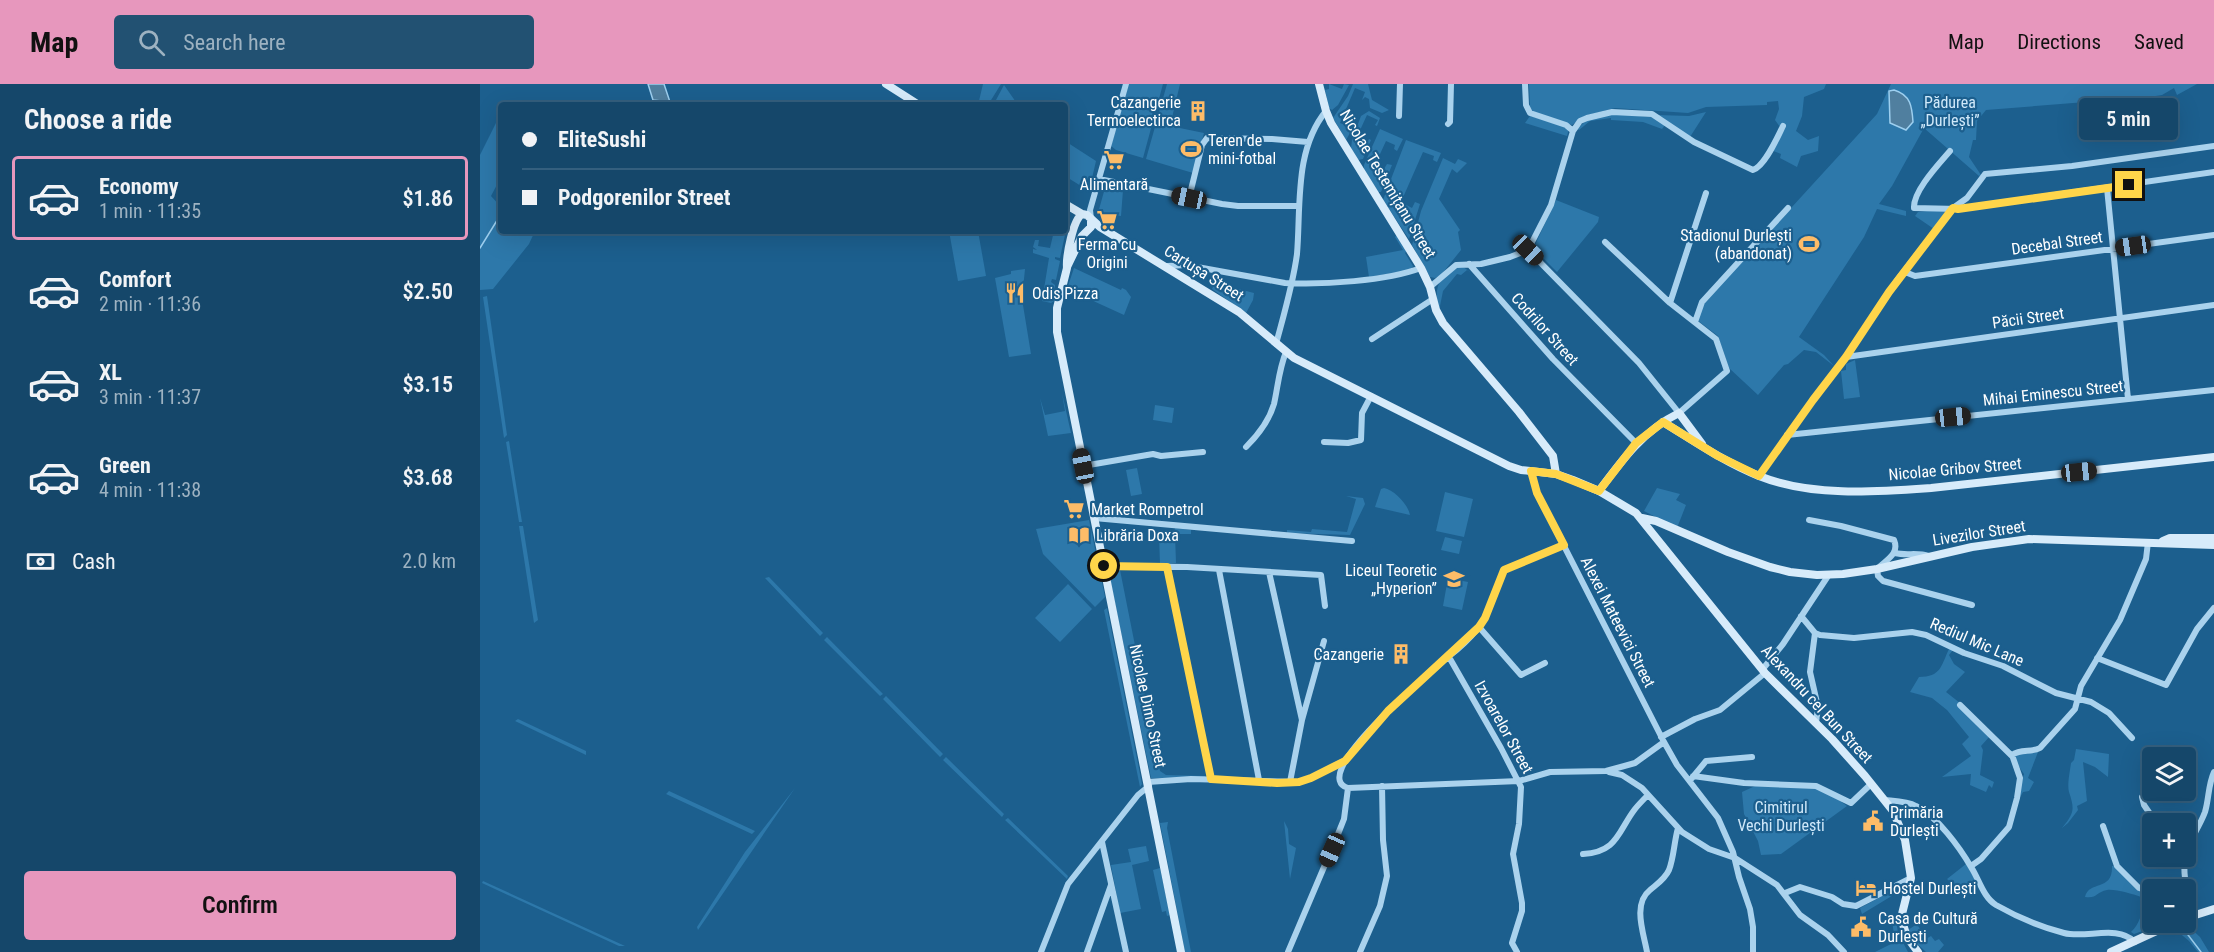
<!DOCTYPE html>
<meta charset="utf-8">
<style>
body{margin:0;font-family:"Roboto Condensed",sans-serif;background:#225172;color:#f1f3f6;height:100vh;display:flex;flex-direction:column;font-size:22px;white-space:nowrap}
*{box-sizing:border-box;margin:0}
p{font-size:20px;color:#9db2c1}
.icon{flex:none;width:33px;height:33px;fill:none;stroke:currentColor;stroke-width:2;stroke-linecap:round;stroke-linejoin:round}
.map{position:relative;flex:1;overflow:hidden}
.panel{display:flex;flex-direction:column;background:#15476a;width:480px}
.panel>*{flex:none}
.guide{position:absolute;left:18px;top:18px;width:570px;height:132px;border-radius:6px;box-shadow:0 6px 24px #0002,0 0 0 2px #345f7e;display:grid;align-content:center;height:132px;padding:0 24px;background:#15476a}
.tools{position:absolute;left:1662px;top:663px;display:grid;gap:12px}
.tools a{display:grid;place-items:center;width:54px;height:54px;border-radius:6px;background:#15476a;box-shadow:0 6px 24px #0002,0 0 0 2px #345f7e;font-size:30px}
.end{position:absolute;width:27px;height:27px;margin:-14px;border:8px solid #ffd54a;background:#111;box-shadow:0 0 0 3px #111}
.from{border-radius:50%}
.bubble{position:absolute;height:42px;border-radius:6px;background:#15476a;box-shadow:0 6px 24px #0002,0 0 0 2px #345f7e;font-size:20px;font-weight:600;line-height:42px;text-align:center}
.car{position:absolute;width:18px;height:36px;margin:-18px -9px;border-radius:8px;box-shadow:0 0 4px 2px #0007;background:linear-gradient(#222 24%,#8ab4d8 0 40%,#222 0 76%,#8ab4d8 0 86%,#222 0)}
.guide b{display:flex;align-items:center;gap:21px;height:57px;font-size:22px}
.guide b+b{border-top:2px solid #345f7e}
.guide i{width:15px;height:15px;background:#f1f3f6}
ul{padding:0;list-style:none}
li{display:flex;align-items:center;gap:18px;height:84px;margin:0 12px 9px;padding:0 12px;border:3px solid transparent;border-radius:6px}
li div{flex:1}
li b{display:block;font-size:22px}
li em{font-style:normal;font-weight:600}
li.selected{border-color:#e797bd}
li>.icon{width:54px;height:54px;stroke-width:1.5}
h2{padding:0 24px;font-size:27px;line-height:72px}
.pay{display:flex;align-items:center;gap:15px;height:66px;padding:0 24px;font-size:22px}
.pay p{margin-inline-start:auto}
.cta{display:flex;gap:12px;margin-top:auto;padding:12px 24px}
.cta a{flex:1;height:69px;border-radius:6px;background:#e797bd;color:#111;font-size:24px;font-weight:600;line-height:69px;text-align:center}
header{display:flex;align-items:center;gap:36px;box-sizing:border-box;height:84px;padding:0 30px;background:#e797bd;color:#111}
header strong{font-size:28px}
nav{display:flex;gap:33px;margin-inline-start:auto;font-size:21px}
.search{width:420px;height:54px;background:#225172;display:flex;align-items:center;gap:15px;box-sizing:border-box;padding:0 21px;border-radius:6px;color:#9db2c1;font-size:22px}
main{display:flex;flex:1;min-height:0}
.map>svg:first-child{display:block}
.green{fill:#2d78aa}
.water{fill:#507f9f;stroke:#9dcfef;stroke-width:1.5}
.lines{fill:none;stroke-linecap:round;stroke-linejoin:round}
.stream{stroke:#9dcfef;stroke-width:1.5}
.street{stroke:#aad2ed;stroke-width:6}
.secondary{stroke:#d7ebfa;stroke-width:8}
.route{stroke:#ffd54a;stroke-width:8}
.labels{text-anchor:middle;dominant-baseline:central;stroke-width:4.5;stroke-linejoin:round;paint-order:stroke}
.poi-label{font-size:16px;fill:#fff;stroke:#1c5f8e;text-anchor:start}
.park-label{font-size:16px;fill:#d0e9fa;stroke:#1c5f8e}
.street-label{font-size:16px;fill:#fff;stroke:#1c5f8e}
</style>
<header>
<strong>Map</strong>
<div class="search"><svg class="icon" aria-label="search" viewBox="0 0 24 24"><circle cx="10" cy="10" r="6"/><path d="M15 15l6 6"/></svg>Search here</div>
<nav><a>Map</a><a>Directions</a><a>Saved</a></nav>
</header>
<main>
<section class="panel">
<h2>Choose a ride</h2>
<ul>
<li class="selected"><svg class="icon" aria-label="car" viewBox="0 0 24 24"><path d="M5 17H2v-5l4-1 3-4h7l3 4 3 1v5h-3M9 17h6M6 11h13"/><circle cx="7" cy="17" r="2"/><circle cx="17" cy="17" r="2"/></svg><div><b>Economy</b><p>1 min · 11:35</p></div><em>$1.86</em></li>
<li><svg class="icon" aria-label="car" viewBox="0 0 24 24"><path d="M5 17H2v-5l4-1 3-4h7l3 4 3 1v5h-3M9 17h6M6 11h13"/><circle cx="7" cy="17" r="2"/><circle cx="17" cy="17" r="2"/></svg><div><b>Comfort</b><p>2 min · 11:36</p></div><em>$2.50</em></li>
<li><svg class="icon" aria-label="car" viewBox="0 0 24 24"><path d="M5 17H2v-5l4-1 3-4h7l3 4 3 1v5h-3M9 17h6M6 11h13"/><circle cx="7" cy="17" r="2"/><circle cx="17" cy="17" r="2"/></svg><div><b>XL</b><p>3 min · 11:37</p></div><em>$3.15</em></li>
<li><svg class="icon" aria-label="car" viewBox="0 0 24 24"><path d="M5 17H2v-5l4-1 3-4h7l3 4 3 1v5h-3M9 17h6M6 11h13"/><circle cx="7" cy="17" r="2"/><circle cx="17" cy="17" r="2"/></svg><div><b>Green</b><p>4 min · 11:38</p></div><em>$3.68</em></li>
</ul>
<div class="pay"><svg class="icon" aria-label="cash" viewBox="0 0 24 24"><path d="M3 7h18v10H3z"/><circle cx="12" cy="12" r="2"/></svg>Cash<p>2.0 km</p></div>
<div class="cta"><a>Confirm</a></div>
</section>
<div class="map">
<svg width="1734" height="868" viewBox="0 0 1734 868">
<rect width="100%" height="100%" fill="#1c5f8e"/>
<!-- green -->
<path class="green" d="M503,0H521L508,21H498Z
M649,0H683L663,74L636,66L631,62Z
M687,0H700L690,42L724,49L713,89L666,75Z
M849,0L862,5L864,0L869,1L858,21L852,26L849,24L845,6L849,5Z
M873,0H888L892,16L909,26L902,29L890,24L889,15L885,13L882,16L885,8L875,4L860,39L870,43L871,41L874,42L866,56L853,34L868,12Z
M1049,0H1346L1344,5L1324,13L1322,32L1316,47L1328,56L1339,52L1338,67L1321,72L1317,83L1300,74L1301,70L1288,65L1300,43L1295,36L1299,25L1298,17L1287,18V21L1226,23L1208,29L1135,24L1104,32L1092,41L1054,29L1050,24Z
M1411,0H1717L1697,11L1694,4L1682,11L1669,13L1506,26L1497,37L1496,56H1493L1489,73L1501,91L1499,92L1444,44L1412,102L1399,120L1426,127V132L1397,125L1384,153L1319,253L1344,271L1354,282L1336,268L1324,266L1308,280L1304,281L1278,311L1249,284L1238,252L1217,236L1224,219L1397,30Z
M524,1L538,21L517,19L516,16Z
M889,27L900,34L897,42L895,41L898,36L887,31L876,55L886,60L889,55L891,56L883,75L878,76L871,64L872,56L881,32Z
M1226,28L1210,53L1177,31L1209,32Z
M21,29V93L11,112L21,123V147H55L49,160L13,205L0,206V71Z
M1133,30L1172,33L1185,41L1182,45L1163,38L1131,36V34L1110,37L1099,46L1097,45L1107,36Z
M1050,32L1086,42L1089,45L1087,52L1045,39Z
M900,45L923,55L917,67L914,65L915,61L906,57L895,81L904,85L907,80L912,81L901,108H898L884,86V81Z
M926,56L961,69L957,78L953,76L954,72L943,68L921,118L932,124L935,118L940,120L929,155L903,116Z
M585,57L616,77L609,107L585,92Z
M963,74L975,80L978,75L987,79L977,89L972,85L959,115L980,146L978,148L981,166L961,191L955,194L950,193L932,161L941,127Z
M639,101L653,104L652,107L643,106L641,132L618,129L625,104L638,106Z
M1076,116L1119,133L1118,138L1077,188L1057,168L1054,163Z
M1464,125L1467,126L1454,145L1435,132L1438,128Z
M585,146H586L580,174L575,173V175L580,177L576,196L572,195L571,198L575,201L574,217L571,219L562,217L569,174L553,169V165L557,166L553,163L555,156H559L558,162L570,164L574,147Z
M469,147H498L506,192L478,197Z
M917,151L927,167L925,169L933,182L931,186L889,193L886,173L923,166L915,153Z
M978,183H983L992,189L987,186L981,191L977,190L963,207L960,222V226L970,245C954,224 948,194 978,183Z
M594,184L641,206L642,204L646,206L651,213L644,231L587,205Z
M545,185L542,215L551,270L529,273L515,194L531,190V187Z
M735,199L774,209L773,216L766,229L732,205Z
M7,212L27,351L24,354L3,213Z
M1375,276L1380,313L1364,315L1361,287L1366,286V280Z
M582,309L591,349L568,352L560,314L565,331L585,327Z
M675,321L694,324L692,339L673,336Z
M29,357L42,438H39L26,358Z
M657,384L662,410L651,412L646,386Z
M904,404C914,406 928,420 930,431L895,423L901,405Z
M1177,404L1200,410L1196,416L1206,421L1197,444L1164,427Z
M965,408L993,415L984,453L956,447Z
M866,412L883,414L885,420L870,451L807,449V446L831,448L832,445L867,448L876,415Z
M609,436L625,513L615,523L563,470L556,445Z
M39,442H43L58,536L54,539Z
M695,444L711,446V450H695L696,479L680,480L679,450H694Z
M965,453L982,457L979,470L961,466Z
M628,485L640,486L680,687L686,691L725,692V694H671Z
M289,493L343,549L340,552L285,494Z
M968,494L988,498L982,526L963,522Z
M588,500L612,525L580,558L555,534Z
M627,524L662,700L660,703L624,526Z
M347,553L403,610L400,612L344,556Z
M1469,565L1473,566L1469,571L1474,580L1485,588L1466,608L1480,619L1510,652L1501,662L1503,666L1500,691L1514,698L1512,704L1509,701L1506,708L1490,701L1491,690L1462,693L1491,672L1482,660L1489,653L1467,626L1452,614L1430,608L1439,593C1461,593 1461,582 1469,565Z
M406,612L463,670L460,673L403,615Z
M38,635L106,667V671L35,637Z
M1596,665L1629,670L1628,693L1615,683L1603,678L1607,717L1597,722L1598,726L1588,739L1582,744C1594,729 1595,726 1589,708C1587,701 1590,687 1591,679L1594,676Z
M1558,668L1548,694L1554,698L1549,707L1543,708L1536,721L1544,690L1533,674L1534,671Z
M466,673L524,730L522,733L463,676Z
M1275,702H1328L1349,709L1367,722L1301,770L1281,771L1278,757L1264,730L1262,708Z
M315,704L218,846L217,843L265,768Z
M189,707L275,747L272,750L186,710Z
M528,734L588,792L587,795L525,736Z
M804,737L808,745L809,760L816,764L810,795Z
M688,738L687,744L711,868H705L680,739Z
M666,762L669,777L652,781L661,825L640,829L631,781L651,778L648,765Z
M1486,780L1495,795L1482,808L1467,795Z
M1632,782H1634L1657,804L1672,810V838L1685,839L1654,850L1651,848C1659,841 1663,828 1663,816L1661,813C1652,810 1636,805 1627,806C1616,808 1617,815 1605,813C1609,796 1633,808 1632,782Z
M680,784L690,831L687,832L686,827L682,828L673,786Z
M3,797L145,862H139L2,799Z
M1425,800V804L1382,830L1380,824Z
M1412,836H1416L1418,849L1428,868H1395L1415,858Z
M1437,840L1446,855L1451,852L1455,857L1459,855L1464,861L1458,868H1446L1432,855L1428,846Z
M1706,840L1720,853L1729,868H1718L1709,857L1696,846Z"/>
<!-- water -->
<path class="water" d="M168,0H184L190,18L173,16Z
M1414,6C1431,11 1432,23 1433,38L1426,46L1410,39L1409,7Z"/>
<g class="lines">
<!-- stream -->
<path class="stream" d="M0,164L21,130
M1702,843L1721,868"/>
<!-- street -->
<path class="street" d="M1045,0L1046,21L1050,29L1086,41L1093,47
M919,32L920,0
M968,40L970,38L971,0
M1470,67C1459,80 1433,107 1434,124L1478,125L1734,88
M619,95L742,120L758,122H818
M1627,104L1648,315
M709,114L722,61L727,54L792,55L828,58
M611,135L610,126L646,0
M1048,166L1159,279L1199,329L1247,287L1236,255L1190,219L1125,158
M989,180L1073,275L1156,359
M687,182L706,181L805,199C843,201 906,197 941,184
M1425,188L1435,192L1734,151
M950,203L976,181L1001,180L1030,173L1048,166L1071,121L1093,47L1100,37L1107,34L1132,28L1172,30L1214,58L1273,86C1285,82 1297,54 1303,42
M1190,219L1226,109
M1215,238L1222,218L1308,124
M892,255L953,215
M796,260C804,230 813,200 817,170C821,123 814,66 846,27
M1366,273L1734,221
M1307,351L1734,306
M844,358L868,359L881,356L882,329L891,312
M766,363C779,350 789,337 794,320C798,302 799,285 806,268
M603,382L673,370L681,372L723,368
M1051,387L1057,409L1184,658L1197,681L1238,734L1253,768L1259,793L1270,825L1273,843V868
M1279,392L1333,316L1366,273L1418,195L1473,124L1487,114L1505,90L1592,82L1734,62
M614,434L872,457
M1329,436L1361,442L1414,456C1420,470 1406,476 1397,485L1398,492L1403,497L1492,521
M1084,461L1024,486L1005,534L999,543C990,554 980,564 969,572C956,584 825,691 868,704L1039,697L1070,688L1126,687L1155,679L1184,658
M1415,469C1427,472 1437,468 1449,472
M624,482L707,483L841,491L845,522
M687,483L731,695
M739,486L779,696
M789,488L822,636
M1321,532L1335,549L1340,551L1374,554L1432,548L1446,551L1484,569L1523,582L1576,609L1611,618L1629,629L1652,654
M999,543L1041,591L1065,579
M1335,549L1330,588L1338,623L1336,639
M969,573L1021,664L1041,703L1039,740L1033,770L1042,819V827L1032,859L1037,868
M1617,574L1686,601L1717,545L1734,524
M1282,586L1303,560L1348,492
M1480,621L1532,672
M1181,653L1215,635L1240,626L1285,589
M1129,688L1142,691L1162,704L1202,748L1229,765L1255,774L1297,801L1320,831L1348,851L1364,868
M1213,692L1264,699L1336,702L1371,719L1391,700
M1212,694L1226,677L1272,673
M668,698L711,695L819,698L831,694L864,677
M810,698L822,636L844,557
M1662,713L1664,721L1677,740
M1405,716C1415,717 1427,717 1436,722C1457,732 1480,764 1491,783C1499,795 1503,813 1516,821C1537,833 1561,843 1584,849C1606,855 1637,840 1655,858
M1623,742L1637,782L1659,804L1672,808
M622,758L646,868
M1103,770C1138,768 1138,747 1155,725C1159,720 1164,715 1168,711
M1491,782L1501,775L1529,743L1537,714L1540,694L1532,671C1541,664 1551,669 1560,664L1595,625L1601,602L1640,536L1666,475L1668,458
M1305,809L1320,803L1352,813L1363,820L1376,822L1431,794
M1715,830C1706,807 1699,781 1710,758C1715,748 1721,739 1725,728C1729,715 1728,701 1734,688
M561,868L588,800L658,711L669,702
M607,868L631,801
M808,868L858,750L864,735L868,704
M880,868L900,822L907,792L903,756L902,702
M1167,868C1164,850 1152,820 1170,806C1177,800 1185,795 1189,786C1194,773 1194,758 1198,744"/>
<!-- secondary -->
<path class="secondary" d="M406,0L439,21
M839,0L846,27L851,39L941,184L950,203L956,226L963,239L1039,328L1073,372L1076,390
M585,120L602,130L607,131L620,143L759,228L814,274L1029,382L1041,386L1076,390L1093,396L1119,407L1156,429L1285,589L1352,655L1385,692L1413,727L1425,756L1431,794L1421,834L1427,853L1438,868
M602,130C593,136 586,172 587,184L577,224V248L701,868
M587,183L602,152L611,143V135
M1183,338C1214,357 1244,378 1279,392C1332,413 1395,408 1451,404L1734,373
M1119,407C1142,376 1164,346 1199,329L1222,360
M1162,434L1176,437L1248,468L1290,483L1310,488L1337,491L1363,490L1397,485L1492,463L1549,455L1734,461
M1683,457L1690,454H1734
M1706,834L1734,825
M1631,868L1696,838"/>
</g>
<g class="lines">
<!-- route -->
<path class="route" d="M624,482L687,483L731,695L797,699L819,698L831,694L865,677L908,627L999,543L1005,534L1024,486L1084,461L1057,409L1051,387L1076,390L1119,407L1156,359L1183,338L1238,372L1279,392L1333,316L1366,273L1409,208L1473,124L1478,125L1649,101"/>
</g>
<!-- icons -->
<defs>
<g id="building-bare" transform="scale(1.62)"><path d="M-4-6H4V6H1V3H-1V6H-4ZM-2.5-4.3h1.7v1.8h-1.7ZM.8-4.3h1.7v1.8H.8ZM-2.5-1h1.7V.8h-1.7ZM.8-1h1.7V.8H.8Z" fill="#fdbc68" stroke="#1c5f8e" stroke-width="2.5" paint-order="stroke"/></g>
<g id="stadium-bare" transform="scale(1.62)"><path d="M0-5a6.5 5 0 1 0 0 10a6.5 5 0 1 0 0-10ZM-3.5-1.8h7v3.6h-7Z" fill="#fdbc68" stroke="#1c5f8e" stroke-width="2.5" paint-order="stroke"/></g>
<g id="supermarket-bare" transform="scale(1.62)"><path d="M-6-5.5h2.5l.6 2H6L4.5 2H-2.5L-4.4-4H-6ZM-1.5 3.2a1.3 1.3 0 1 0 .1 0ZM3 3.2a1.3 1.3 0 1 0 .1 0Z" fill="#fdbc68" stroke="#1c5f8e" stroke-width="2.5" paint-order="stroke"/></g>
<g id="restaurant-bare" transform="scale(1.62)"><path d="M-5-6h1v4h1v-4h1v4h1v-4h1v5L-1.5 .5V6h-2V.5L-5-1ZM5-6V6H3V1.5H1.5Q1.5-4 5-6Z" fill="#fdbc68" stroke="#1c5f8e" stroke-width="2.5" paint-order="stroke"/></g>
<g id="library-bare" transform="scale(1.62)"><path d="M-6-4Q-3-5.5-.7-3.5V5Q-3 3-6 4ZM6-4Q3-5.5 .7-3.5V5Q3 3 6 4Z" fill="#fdbc68" stroke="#1c5f8e" stroke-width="2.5" paint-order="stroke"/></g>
<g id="school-bare" transform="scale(1.62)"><path d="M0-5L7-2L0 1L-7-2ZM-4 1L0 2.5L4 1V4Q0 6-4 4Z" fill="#fdbc68" stroke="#1c5f8e" stroke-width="2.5" paint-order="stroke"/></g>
<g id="civic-bare" transform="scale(1.62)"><path d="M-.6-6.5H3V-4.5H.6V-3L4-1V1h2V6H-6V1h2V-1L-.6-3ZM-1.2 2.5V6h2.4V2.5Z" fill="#fdbc68" stroke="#1c5f8e" stroke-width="2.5" paint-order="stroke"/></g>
<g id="hotel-bare" transform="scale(1.62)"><path d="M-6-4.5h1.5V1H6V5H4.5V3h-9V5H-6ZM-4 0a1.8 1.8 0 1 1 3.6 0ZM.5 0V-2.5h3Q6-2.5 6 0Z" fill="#fdbc68" stroke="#1c5f8e" stroke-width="2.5" paint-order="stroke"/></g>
</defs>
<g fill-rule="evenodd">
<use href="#building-bare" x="718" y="27"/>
<use href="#stadium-bare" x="711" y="65"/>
<use href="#supermarket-bare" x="634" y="76"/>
<use href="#supermarket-bare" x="627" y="136"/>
<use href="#stadium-bare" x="1329" y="160"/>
<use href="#restaurant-bare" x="535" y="209"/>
<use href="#supermarket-bare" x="594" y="425"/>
<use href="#library-bare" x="599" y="451"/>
<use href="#school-bare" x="974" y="495"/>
<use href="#building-bare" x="921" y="570"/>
<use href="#civic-bare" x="1393" y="737"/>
<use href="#hotel-bare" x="1386" y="804"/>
<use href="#civic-bare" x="1381" y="843"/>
</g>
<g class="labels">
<!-- poi labels -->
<g class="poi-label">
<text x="701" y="18" text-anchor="end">Cazangerie<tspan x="701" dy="18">Termoelectirca</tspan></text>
<text x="728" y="56">Teren de<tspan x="728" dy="18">mini-fotbal</tspan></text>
<text x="634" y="100" text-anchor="middle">Alimentară</text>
<text x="1312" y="151" text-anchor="end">Stadionul Durlești<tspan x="1312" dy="18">(abandonat)</tspan></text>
<text x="627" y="160" text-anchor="middle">Ferma cu<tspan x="627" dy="18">Origini</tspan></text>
<text x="552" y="209">Odis Pizza</text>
<text x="611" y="425">Market Rompetrol</text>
<text x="616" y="451">Librăria Doxa</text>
<text x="957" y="486" text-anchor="end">Liceul Teoretic<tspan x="957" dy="18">„Hyperion”</tspan></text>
<text x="904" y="570" text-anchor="end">Cazangerie</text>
<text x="1410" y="728">Primăria<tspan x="1410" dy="18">Durlești</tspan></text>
<text x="1403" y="804">Hostel Durlești</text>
<text x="1398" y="834">Casa de Cultură<tspan x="1398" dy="18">Durlești</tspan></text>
</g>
<!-- park labels -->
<g class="park-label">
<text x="1470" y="18">Pădurea<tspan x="1470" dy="18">„Durlești”</tspan></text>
<text x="1301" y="723">Cimitirul<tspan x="1301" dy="18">Vechi Durlești</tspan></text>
</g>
<!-- street labels -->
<g class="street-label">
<text transform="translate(908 100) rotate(59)">Nicolae Testemițanu Street</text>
<text transform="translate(1577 159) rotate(-8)">Decebal Street</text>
<text transform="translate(724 189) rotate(32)">Cartușa Street</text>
<text transform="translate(1548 234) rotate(-8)">Păcii Street</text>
<text transform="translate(1065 245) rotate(48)">Codrilor Street</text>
<text transform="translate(1573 309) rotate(-6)">Mihai Eminescu Street</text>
<text transform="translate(1475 385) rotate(-5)">Nicolae Gribov Street</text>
<text transform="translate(1499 449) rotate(-9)">Livezilor Street</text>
<text transform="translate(1138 538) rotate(63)">Alexei Mateevici Street</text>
<text transform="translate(1497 558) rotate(23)">Rediul Mic Lane</text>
<text transform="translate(1337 620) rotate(47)">Alexandru cel Bun Street</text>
<text transform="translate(668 622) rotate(78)">Nicolae Dimo Street</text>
<text transform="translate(1024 643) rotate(61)">Izvoarelor Street</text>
</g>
</g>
</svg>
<div class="tools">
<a><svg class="icon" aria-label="layers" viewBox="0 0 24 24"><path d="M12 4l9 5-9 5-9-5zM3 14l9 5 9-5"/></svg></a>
<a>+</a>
<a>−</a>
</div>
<i class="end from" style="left:624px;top:482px"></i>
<i class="end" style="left:1649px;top:101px"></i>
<div class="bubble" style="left:1599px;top:14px;width:99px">5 min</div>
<i class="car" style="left:709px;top:114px;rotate:282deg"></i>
<i class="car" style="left:1653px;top:162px;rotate:262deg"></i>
<i class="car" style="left:1048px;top:166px;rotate:134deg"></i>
<i class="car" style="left:1473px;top:333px;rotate:84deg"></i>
<i class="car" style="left:603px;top:382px;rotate:349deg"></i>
<i class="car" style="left:1599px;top:388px;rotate:84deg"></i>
<i class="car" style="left:852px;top:766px;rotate:204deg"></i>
<div class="guide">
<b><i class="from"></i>EliteSushi</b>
<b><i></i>Podgorenilor Street</b>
</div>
</div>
</main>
